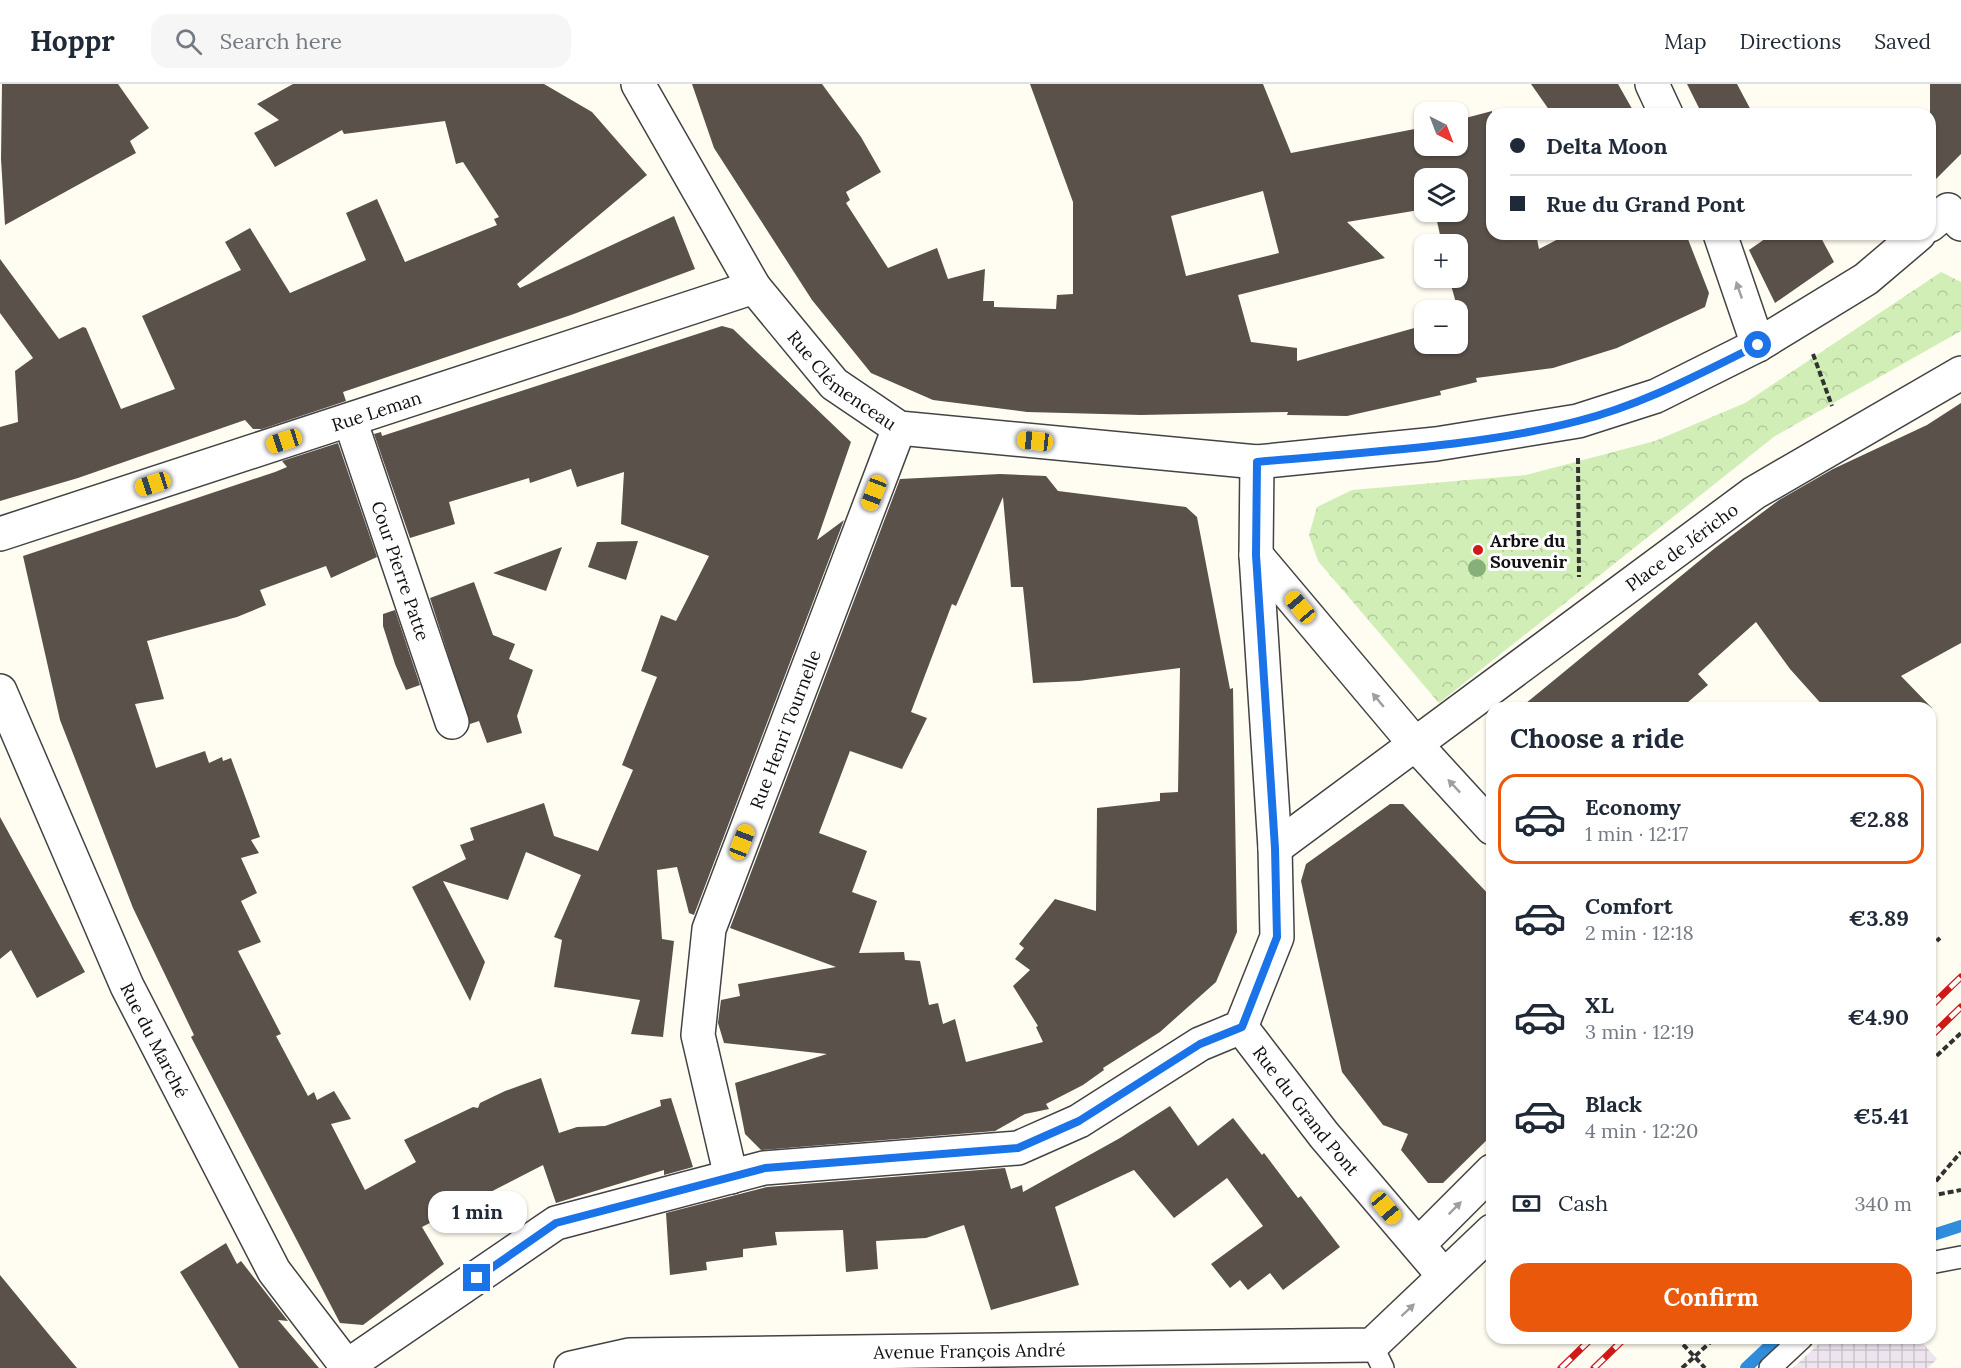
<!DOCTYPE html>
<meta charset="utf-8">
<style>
body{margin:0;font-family:Lora,serif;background:#f6f6f7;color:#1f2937;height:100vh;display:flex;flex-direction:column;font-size:22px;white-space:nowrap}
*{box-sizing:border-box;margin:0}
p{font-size:20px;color:#747a83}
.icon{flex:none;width:33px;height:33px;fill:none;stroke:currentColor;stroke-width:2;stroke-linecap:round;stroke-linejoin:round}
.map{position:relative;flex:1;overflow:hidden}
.side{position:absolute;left:1486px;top:618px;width:450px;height:642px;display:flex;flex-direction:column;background:#fff;border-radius:18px;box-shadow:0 2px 4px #0004}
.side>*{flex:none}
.banner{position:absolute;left:1486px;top:24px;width:450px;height:132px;border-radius:18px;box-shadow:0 2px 4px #0004;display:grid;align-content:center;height:132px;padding:0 24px;background:#fff}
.needle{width:39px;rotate:138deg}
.controls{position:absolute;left:1414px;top:18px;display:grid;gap:12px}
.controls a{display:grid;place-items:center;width:54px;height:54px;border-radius:12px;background:#fff;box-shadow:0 2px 4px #0004;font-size:30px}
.end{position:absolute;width:27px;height:27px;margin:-14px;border:8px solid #1a73e8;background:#fff;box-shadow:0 0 0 3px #fff}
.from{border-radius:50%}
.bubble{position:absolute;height:42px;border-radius:18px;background:#fff;box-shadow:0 2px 4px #0004;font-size:20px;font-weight:800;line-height:42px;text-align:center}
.car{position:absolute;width:18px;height:36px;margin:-18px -9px;border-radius:8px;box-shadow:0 0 4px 2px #0007;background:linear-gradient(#f5c518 24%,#345 0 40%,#f5c518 0 76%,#345 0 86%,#f5c518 0)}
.banner b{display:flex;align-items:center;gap:21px;height:57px;font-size:22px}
.banner b+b{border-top:2px solid #e0e1e3}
.banner i{width:15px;height:15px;background:#1f2937}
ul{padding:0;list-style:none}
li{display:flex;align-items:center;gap:18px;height:90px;margin:0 12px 9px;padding:0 12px;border:3px solid transparent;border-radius:18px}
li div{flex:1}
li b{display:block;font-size:22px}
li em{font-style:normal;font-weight:800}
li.on{border-color:#ea580c}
li>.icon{width:54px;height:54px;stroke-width:1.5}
h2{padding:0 24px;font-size:27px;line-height:72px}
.pay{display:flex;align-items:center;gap:15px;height:66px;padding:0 24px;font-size:22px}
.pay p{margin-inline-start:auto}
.button{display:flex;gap:12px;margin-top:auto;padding:12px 24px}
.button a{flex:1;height:69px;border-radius:18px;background:#ea580c;color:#fff;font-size:24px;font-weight:800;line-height:69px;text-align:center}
header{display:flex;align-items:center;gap:36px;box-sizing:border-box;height:84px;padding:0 30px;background:#fff;border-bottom:2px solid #e0e1e3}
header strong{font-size:28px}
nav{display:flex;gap:33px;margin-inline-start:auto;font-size:21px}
.search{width:420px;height:54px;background:#f6f6f7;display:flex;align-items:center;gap:15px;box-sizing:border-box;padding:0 21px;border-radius:18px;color:#747a83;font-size:22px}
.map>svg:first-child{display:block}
.industrial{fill:url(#industrial-grid)}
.park{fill:url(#park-crowns)}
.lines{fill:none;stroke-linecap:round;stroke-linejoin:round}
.stream{stroke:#308ddb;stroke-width:12}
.building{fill:#5a514b;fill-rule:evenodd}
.lane-casing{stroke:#434343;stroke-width:24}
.street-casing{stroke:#434343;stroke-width:36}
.path{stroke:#323232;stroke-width:4;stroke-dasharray:6 3;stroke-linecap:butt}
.lane{stroke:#fff;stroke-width:21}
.street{stroke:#fff;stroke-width:33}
.rail-casing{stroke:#cf1a18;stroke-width:7}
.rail{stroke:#fff;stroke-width:4.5;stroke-dasharray:14;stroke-linecap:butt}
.tree{fill:#87af7a}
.oneway{fill:#9f9f9f}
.route{stroke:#1a73e8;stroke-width:8}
.poi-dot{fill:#cf1a18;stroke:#fff;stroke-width:2}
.labels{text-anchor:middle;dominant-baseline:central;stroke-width:6;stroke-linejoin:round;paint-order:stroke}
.street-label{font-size:18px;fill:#101010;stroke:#fff}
.poi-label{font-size:18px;font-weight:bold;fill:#101010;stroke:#fff;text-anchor:start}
</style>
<header>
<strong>Hoppr</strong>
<div class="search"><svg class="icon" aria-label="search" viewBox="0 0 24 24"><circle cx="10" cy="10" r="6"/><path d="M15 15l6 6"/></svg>Search here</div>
<nav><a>Map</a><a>Directions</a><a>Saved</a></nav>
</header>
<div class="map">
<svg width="1961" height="1284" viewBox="0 0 1961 1284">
<defs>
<pattern id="industrial-grid" width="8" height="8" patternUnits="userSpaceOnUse" patternTransform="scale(1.5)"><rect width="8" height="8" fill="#eee4ef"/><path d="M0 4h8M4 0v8" fill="none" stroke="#cbc3cc"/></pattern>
<pattern id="park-crowns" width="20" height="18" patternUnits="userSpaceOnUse" patternTransform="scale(1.5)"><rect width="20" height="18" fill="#d1eeb7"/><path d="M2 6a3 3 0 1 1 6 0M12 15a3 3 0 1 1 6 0" fill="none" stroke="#b2cb9c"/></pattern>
</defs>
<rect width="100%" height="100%" fill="#fffdf2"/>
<!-- industrial -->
<path class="industrial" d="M1825,1254H1918L1937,1275L1928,1284H1793Z"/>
<!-- park -->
<path class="park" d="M1941,188L1961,198V247L1775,352L1439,619L1318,477L1309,451L1317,423L1352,406L1526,391L1655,357L1745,319Z"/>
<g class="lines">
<!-- stream -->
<path class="stream" d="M1930,1152L1961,1142
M1746,1284L1778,1254"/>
</g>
<!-- building -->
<path class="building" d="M2,0H118L149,44L130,57L136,69L5,141L1,75Z
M293,0H544L592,28L647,91L517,200L520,204L674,132L695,185L571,231L343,308L346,317L262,345H253L245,336L78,394L0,417V343L18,338L15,287L33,274L0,229V175L59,255L83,243L86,244L121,325L175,305L142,232L241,186L225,158L250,144L290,209L366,176L346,129L377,115L405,178L497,141L494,135L499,133L463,78L456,80L445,37L344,50L342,46L275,83L254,49L279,36L257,20Z
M692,0H822L861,53L881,88L846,108L850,116L846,119L888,184L937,164L948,195L985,185L983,217H994V223L1056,225L1057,211L1073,210V118L1030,0H1263L1291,69L1425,43V62H1458V36L1492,27V150H1536L1539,165L1568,150H1686L1709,209L1705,223L1617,264L1553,284L1476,294L1477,298L1440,307L1441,311L1347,332L1287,331L1288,328L1141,331L1027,328L933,316L871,289L812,216L714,64ZM1425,94H1458V128H1435L1442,160H1458V194H1449L1458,226L1460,246L1458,244V260H1425V241L1297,277V264L1251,258L1238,211L1385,174L1347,138L1425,125ZM1263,107L1279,169L1186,192L1171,132Z
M1531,0H1618L1635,30H1552Z
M1687,0H1737L1753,30H1702Z
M1930,0H1961V70L1930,101Z
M1772,150H1819L1834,178L1775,219L1749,166Z
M722,242L733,245L851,358L817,456L844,436L694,831L689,829L677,783L657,786L662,855L674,857L663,953L631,950L640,916L554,903L562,856L554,853L581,791L526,768L508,816L443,797L485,878L470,917L412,803L466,775L460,761L474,756L470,744L544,719L554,752L598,767L633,686L622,681L657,593L641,587L661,531L676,537L709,472L621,440L624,388L577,403L571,385L530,399L529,394L449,418L455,440L410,454L374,350L381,348L382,352Z
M1961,319V559L1901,592L1932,624H1825L1790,585L1756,538L1698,590L1708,601L1681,624H1520L1715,464L1779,416L1833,385L1927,341Z
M338,359L377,473L331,494L326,482L260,506L266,521L237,533L147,557L164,615L135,620L156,684L205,667L209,679L222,673L223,677L231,674L260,753L251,756L259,769L241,774L257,809L241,817L261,858L238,867L281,950L276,952L308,1012L314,1008L317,1016L334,1007L351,1035L331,1040L365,1106L416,1078L404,1056L473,1023L478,1024L480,1019L505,1007L541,994L559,1049L577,1043L605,1042L661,1022L660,1016L671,1014L693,1083L664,1091V1086L556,1119L543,1081L422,1143L444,1180L363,1241L340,1239L191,953L194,951L133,824L60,636L23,472L275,388L287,383L282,377Z
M1000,390L1046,392L1058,407L1186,423L1197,433L1230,605L1233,604L1237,848L1216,898L1160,948L1103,984L1104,986L1083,1001L1046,1020L1049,1025L1025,1030L995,1047L761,1066L745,1050L735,999L827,970L724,959L718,939L721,916L740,912L738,900L836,883L730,844L900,395ZM1003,413L1011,503H1023L1033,599L1079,597L1180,584L1178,708L1160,709V717L1097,724L1096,827L1055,815L1019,860L1024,864L1015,875L1030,886L1013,902L1038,942L1036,943L1043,958L966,978L955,935L943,940L938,919L929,921L920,877L905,876L904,868L859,869L877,817L852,808L867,767L819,749L850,667L902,685L927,634L911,628L952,520L956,522Z
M638,457L626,496L588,483L597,458Z
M562,463L546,507L493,489Z
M474,498L493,551L515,560L509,575L533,586L517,632L522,649L487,659L479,637L470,640L430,514Z
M395,526L420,601L406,606L395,580L383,542V530Z
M1390,720H1403L1492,814V1051L1443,1099H1428L1401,1066L1408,1050L1383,1041L1342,988L1301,797L1306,780Z
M0,733L85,888L37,914L11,866L0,875Z
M1170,1022L1198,1062L1233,1034L1262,1071L1264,1069L1298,1114L1301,1112L1340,1163L1283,1206L1270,1189L1248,1206L1240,1196L1230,1204L1211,1180L1263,1142L1227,1094L1174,1134L1134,1086L1055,1123L1079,1201L991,1226L964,1141L926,1154L876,1157L878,1185L846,1188L843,1146L775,1148L777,1161L743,1165V1173L706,1178L707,1186L670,1191L666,1129L767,1103L1005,1084L1011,1105L1022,1101L1023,1108L1120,1054Z
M226,1159L237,1180L241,1177L288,1237L278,1236L319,1284H239L180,1188Z
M0,1191L51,1253L77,1284H0Z"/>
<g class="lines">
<!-- lane casing -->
<g class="lane-casing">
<path id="lane" d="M1930,1179L1961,1173
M1372,1261L1383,1284
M1770,1284L1802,1254"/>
</g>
<!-- street casing -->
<g class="street-casing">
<g id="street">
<path id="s1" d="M638,0L754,203L834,300L899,344L1257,378L1436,360L1578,337L1656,312L1758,261L1866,195L1919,150"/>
<path d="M1652,0L1666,30"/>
<path d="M1930,141L1948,126L1961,140"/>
<path d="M1720,150L1758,261"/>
<path id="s2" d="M350,336L452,638"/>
<path id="s3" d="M0,450L754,203"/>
<path d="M1256,471L1416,661L1492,744"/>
<path id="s4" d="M0,607L127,902L274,1187L348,1284"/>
<path id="s5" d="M1275,764L1754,409L1961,289"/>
<path id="s6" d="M1241,943L1324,1051L1444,1192"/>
<path id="s7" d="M731,1093L698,951L709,845L899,344"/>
<path d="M1418,1161L1492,1087"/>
<path d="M347,1282L556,1139L764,1084L1018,1064L1079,1037L1200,960L1241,943L1277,853L1275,764L1256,471L1257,378"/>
<path id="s8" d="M571,1284L629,1271L1372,1261L1492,1147"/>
</g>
</g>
<!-- path -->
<path class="path" d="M1813,270L1832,322
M1578,374L1579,493
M1930,863L1940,854
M1930,978L1961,949
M1930,1104L1961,1068
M1930,1112L1961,1106
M1677,1254L1705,1284
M1682,1284L1715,1254"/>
<!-- lane -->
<use href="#lane" class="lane"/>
<!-- street -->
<use href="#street" class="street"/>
<!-- rail casing -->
<g class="rail-casing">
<path id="rail" d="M1930,923L1961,893
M1930,953L1961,923
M1561,1284L1592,1254
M1594,1284L1625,1254"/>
</g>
<!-- rail -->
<use href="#rail" class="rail"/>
</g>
<!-- trees -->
<circle class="tree" cx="1477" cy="484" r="9"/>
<!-- one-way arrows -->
<defs><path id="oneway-solid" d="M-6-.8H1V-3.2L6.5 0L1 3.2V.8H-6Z" transform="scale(1.5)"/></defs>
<g class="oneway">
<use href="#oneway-solid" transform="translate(1739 206) rotate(-109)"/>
<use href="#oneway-solid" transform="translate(1378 616) rotate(-130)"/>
<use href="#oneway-solid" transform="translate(1454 702) rotate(-133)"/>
<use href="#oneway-solid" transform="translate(1455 1124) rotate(-45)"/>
<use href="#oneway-solid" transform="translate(1408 1226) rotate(-43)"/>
</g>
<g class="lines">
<!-- route -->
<path class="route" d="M477,1194L556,1139L765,1084L1018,1064L1079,1037L1200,960L1242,943L1277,853L1275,764L1256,471L1257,378C1360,368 1478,363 1578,337C1642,321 1699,290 1758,261"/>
</g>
<!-- markers -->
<circle class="poi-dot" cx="1478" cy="466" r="6"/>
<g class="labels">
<!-- street labels -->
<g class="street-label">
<text stroke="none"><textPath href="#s1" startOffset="363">Rue Clémenceau</textPath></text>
<text stroke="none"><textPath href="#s3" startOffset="396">Rue Leman</textPath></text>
<text stroke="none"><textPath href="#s5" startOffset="506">Place de Jéricho</textPath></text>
<text stroke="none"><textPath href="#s2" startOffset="159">Cour Pierre Patte</textPath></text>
<text stroke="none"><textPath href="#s7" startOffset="466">Rue Henri Tournelle</textPath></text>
<text stroke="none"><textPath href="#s4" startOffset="382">Rue du Marché</textPath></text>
<text stroke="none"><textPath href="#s6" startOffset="106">Rue du Grand Pont</textPath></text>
<text stroke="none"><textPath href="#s8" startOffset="400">Avenue François André</textPath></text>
</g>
<!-- poi labels -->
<g class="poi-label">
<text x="1490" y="456">Arbre du<tspan x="1490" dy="21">Souvenir</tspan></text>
</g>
</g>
</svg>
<div class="controls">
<a><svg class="needle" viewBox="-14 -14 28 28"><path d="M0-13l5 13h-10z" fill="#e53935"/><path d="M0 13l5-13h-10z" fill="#747a83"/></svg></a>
<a><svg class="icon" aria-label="layers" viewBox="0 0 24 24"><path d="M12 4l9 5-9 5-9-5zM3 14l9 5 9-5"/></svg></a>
<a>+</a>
<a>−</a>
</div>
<i class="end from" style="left:1758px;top:261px"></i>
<i class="end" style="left:477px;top:1194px"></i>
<div class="bubble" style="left:428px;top:1107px;width:99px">1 min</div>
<i class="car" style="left:284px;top:357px;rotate:252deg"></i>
<i class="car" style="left:1035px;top:357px;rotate:276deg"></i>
<i class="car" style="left:153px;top:400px;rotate:252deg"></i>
<i class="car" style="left:874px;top:409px;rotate:201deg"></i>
<i class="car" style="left:1300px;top:523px;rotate:320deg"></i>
<i class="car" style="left:742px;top:758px;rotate:21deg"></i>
<i class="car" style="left:1386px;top:1124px;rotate:140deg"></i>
<div class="banner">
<b><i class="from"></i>Delta Moon</b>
<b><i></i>Rue du Grand Pont</b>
</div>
<section class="side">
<h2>Choose a ride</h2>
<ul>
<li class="on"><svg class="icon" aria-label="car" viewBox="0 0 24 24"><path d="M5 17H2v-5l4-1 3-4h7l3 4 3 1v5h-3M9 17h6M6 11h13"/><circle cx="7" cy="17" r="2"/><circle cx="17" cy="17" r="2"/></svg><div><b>Economy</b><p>1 min · 12:17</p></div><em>€2.88</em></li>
<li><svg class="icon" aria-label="car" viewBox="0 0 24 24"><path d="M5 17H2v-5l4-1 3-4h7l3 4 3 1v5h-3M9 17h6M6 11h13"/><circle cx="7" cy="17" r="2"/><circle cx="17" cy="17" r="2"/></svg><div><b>Comfort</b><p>2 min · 12:18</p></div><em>€3.89</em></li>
<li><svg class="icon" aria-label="car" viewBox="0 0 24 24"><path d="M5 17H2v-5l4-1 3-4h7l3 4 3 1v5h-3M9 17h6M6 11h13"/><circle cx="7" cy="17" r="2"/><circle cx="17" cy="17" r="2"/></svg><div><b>XL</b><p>3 min · 12:19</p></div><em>€4.90</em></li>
<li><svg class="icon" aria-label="car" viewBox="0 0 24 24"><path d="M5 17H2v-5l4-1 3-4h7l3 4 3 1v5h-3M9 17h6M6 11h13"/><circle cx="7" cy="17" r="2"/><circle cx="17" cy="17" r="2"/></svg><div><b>Black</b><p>4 min · 12:20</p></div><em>€5.41</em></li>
</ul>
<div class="pay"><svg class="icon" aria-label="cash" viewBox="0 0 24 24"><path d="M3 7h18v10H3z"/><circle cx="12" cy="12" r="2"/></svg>Cash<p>340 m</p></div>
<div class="button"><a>Confirm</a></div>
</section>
</div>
